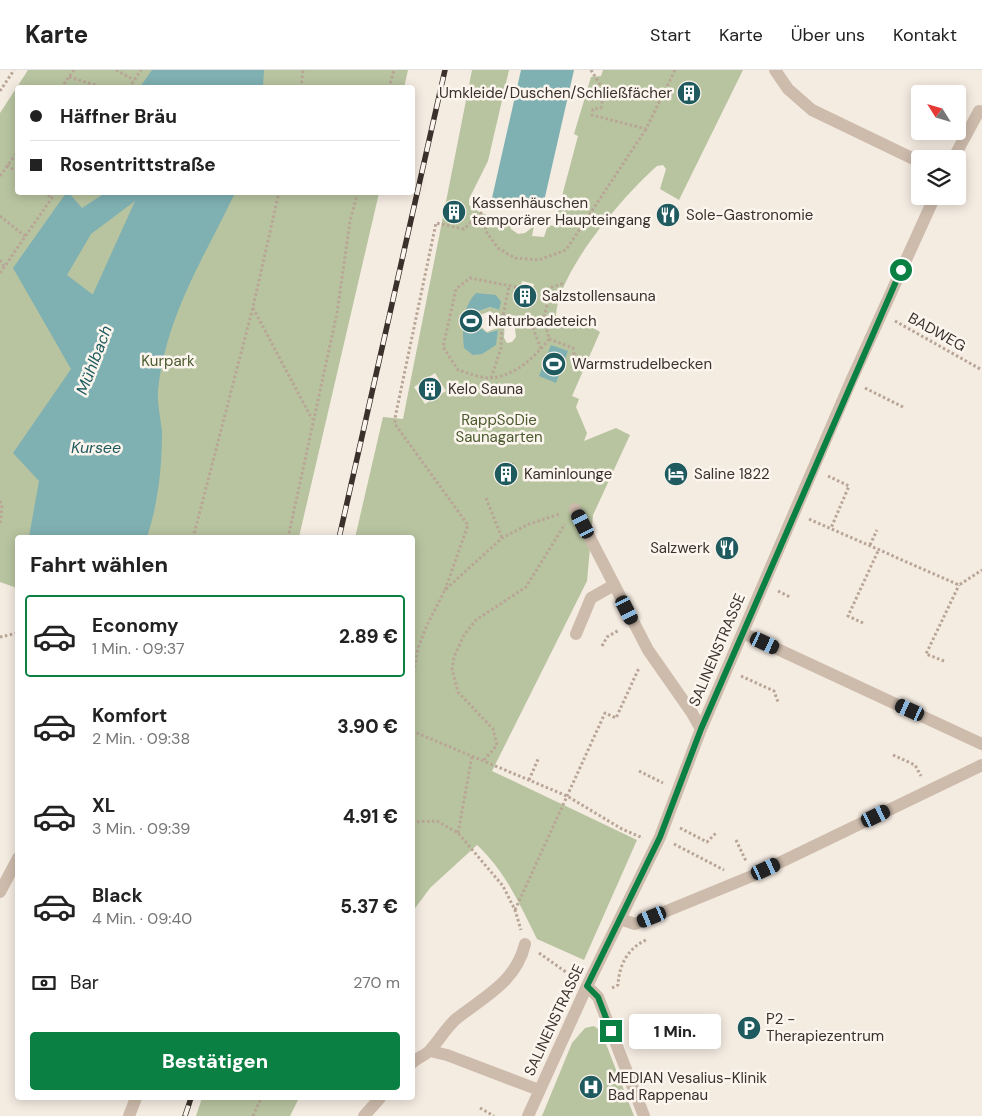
<!DOCTYPE html>
<html lang="de">
<meta charset="utf-8">
<style>
body{margin:0;font-family:"DM Sans",sans-serif;background:#f6f6f6;color:#222;height:100vh;display:flex;flex-direction:column;font-size:19px;white-space:nowrap}
*{box-sizing:border-box;margin:0}
p{font-size:16px;color:#767676}
.icon{flex:none;width:28px;height:28px;fill:none;stroke:currentColor;stroke-width:2;stroke-linecap:round;stroke-linejoin:round}
.map{position:relative;flex:1;overflow:hidden}
.details{position:absolute;left:15px;top:465px;width:400px;height:565px;display:flex;flex-direction:column;background:#fff;border-radius:5px;box-shadow:0 2px 12px #0003}
.details>*{flex:none}
.top-card{position:absolute;left:15px;top:15px;width:400px;height:110px;border-radius:5px;box-shadow:0 2px 12px #0003;display:grid;align-content:center;height:110px;padding:0 15px;background:#fff}
.needle{width:32px;rotate:307deg}
.controls{position:absolute;left:911px;top:15px;display:grid;gap:10px}
.controls a{display:grid;place-items:center;width:55px;height:55px;border-radius:5px;background:#fff;box-shadow:0 2px 12px #0003;font-size:25px}
.end{position:absolute;width:22px;height:22px;margin:-11px;border:6px solid #0b8043;background:#fff;box-shadow:0 0 0 2px #fff}
.from{border-radius:50%}
.bubble{position:absolute;height:35px;border-radius:5px;background:#fff;box-shadow:0 2px 12px #0003;font-size:16px;font-weight:800;line-height:35px;text-align:center}
.car{position:absolute;width:15px;height:30px;margin:-15px -8px;border-radius:6px;box-shadow:0 0 4px 1px #0007;background:linear-gradient(#222 24%,#8ab4d8 0 40%,#222 0 76%,#8ab4d8 0 86%,#222 0)}
.top-card b{display:flex;align-items:center;gap:18px;height:48px;font-size:19px}
.top-card b+b{border-top:1px solid #e0e0e0}
.top-card i{width:12px;height:12px;background:#222}
ul{padding:0;list-style:none}
li{display:flex;align-items:center;gap:15px;height:82px;margin:0 10px 8px;padding:0 5px;border:2px solid transparent;border-radius:5px}
li div{flex:1}
li b{display:block;font-size:19px}
li em{font-style:normal;font-weight:800}
li.on{border-color:#0b8043}
li>.icon{width:45px;height:45px;stroke-width:1.5}
h2{padding:0 15px;font-size:22px;line-height:60px}
.pay{display:flex;align-items:center;gap:12px;height:55px;padding:0 15px;font-size:19px}
.pay p{margin-inline-start:auto}
.button{display:flex;gap:10px;margin-top:auto;padding:10px 15px}
.button a{flex:1;height:58px;border-radius:5px;background:#0b8043;color:#fff;font-size:20px;font-weight:800;line-height:58px;text-align:center}
header{display:flex;align-items:center;gap:30px;box-sizing:border-box;height:70px;padding:0 25px;background:#fff;border-bottom:1px solid #e0e0e0}
header strong{font-size:24px}
nav{display:flex;gap:28px;margin-inline-start:auto;font-size:18px}
.map>svg:first-child{display:block}
.green{fill:#b8c4a0;fill-rule:evenodd}
.water{fill:#7fb0b2;fill-rule:evenodd}
.lines{fill:none;stroke-linecap:round;stroke-linejoin:round}
.path{stroke:#b9a596;stroke-width:3;stroke-dasharray:2.5 2.5;stroke-linecap:butt}
.service{stroke:#cdbbac;stroke-width:12}
.minor{stroke:#cdbbac;stroke-width:12}
.rail-casing{stroke:#3b302b;stroke-width:5.5}
.rail{stroke:#fbf5ee;stroke-width:4;stroke-dasharray:11;stroke-linecap:butt}
.route{stroke:#0b8043;stroke-width:6}
.labels{text-anchor:middle;dominant-baseline:central;stroke-width:5;stroke-linejoin:round;paint-order:stroke}
.poi-label{font-size:15px;fill:#3b302b;stroke:#fbf5ee;text-anchor:start}
.street-label{font-size:15px;fill:#3b302b;stroke:#fbf5ee}
.park-label{font-size:15px;fill:#4a5a2e;stroke:#fbf5ee}
.water-label{font-size:16px;font-style:italic;fill:#1f5a5e;stroke:#fbf5ee}
</style>
<header>
<strong>Karte</strong>
<nav><a>Start</a><a>Karte</a><a>Über uns</a><a>Kontakt</a></nav>
</header>
<div class="map">
<svg width="982" height="1046" viewBox="0 0 982 1046">
<rect width="100%" height="100%" fill="#f4ebe1"/>
<!-- green -->
<path class="green" d="M28,0H408L404,18H18V122L379,123L299,467L18,468L17,518L0,512V43Z
M472,0H509L488,91L469,129V135L481,143L509,152L511,159L518,164L525,163L534,156L532,166L544,167L548,155L554,156L578,66L574,64L591,7L601,6L603,0H743L679,130L660,119L666,99L663,95L657,96C624,125 555,204 556,249L565,258H572L585,253L600,262L572,326L579,329L576,337L587,363L584,371L616,358L630,365L593,445L587,511L492,701L637,770L584,890L537,869C520,835 506,802 477,775L430,818L413,841L412,468H355L383,347L403,349ZM522,211L534,214L529,236L517,233ZM476,223L499,240L490,237L479,241L477,255L487,263L498,260L464,278ZM490,241L498,247L497,258L487,262L479,255L480,245ZM510,246L514,250L516,267L512,272L507,273L504,268L505,248ZM435,303L446,321L425,334L414,317Z
M594,956L601,961L634,1046H542L572,973L585,958Z
M202,1028H299L290,1046H196Z"/>
<!-- water -->
<path class="water" d="M152,0H264L263,17H140Z
M521,0H574L542,140L492,128Z
M66,123H69L82,138L105,123H235C203,190 167,243 158,320C157,334 161,349 162,362C162,398 158,434 147,467H29L39,411L13,383L71,299L13,198ZM135,131L93,224H92L67,205L91,164Z
M476,223L496,225L501,232L499,240L490,237L479,241L477,255L487,263L498,260L496,275L482,284L473,285L464,278C462,259 462,237 476,223Z
M551,275L568,281L556,313L539,306Z"/>
<g class="lines">
<!-- path -->
<path class="path" d="M116,0L134,10
M591,0L604,21L601,38L593,39L592,45L646,59L675,0
M69,7L105,18
M61,18L74,0
M129,18L141,0
M301,18L303,0
M389,18L394,0
M0,21L14,0
M7,95L18,103
M0,106L18,81
M44,122L52,128
M0,146L25,166
M0,190L4,197
M0,203L56,122
M521,218L470,208L456,219L443,277L458,300C468,303 483,309 492,308C516,305 535,287 549,269L544,247L552,217L565,213
M253,238L312,349
M895,251L982,300
M531,253L541,279
M549,269L573,278L575,290L586,294
M491,308L501,278L502,251L509,216
M865,318L905,338
M828,406L849,416L831,458
M486,428L502,468
M0,431L2,435L0,454
M809,449L959,515L982,500
M193,468L253,237L279,122
M288,468L337,243L350,151L358,122
M870,475L877,460
M445,520L468,455L395,354V348L436,153L464,159L481,143L487,163L498,178L515,188L539,190L566,180L646,59
M778,521L790,527
M863,553L848,546L879,479
M0,567L18,563
M602,576L607,567L619,560
M944,591L926,584L959,515
M741,606L774,621L778,632
M412,612L418,578L427,555L445,520L502,468L529,454L560,444
M412,617L414,629L412,648
M412,661L567,726L622,759L643,768
M893,685L915,695L921,706
M484,690L497,675L493,659L458,622L452,599L454,587L464,565L476,550L526,517L565,454
M639,701L663,713
M529,710L539,687
M412,752L437,751L458,763L503,816L515,840L521,860
M680,758L707,772L717,762
M458,763L472,686
M736,770L746,791
M674,774L724,800
M515,840L605,643L616,648L639,598
M539,883L573,907
M612,918L618,915C619,895 628,878 646,870
M480,1038L494,1046
M253,1046L261,1028"/>
<!-- service -->
<path class="service" d="M775,0L788,19L812,40L920,92
M575,439L648,580L692,643L701,659
M743,563L982,674
M576,564L591,528L614,515"/>
<!-- minor -->
<path class="minor" d="M953,89L979,41
M0,822L18,788
M620,849L635,854L752,806L982,695
M587,916L598,927L644,1046
M430,981L447,985L539,1020
M412,993C418,987 427,985 431,979C440,969 446,958 456,949C485,926 516,912 525,874
M129,1046L136,1028
M364,1046L380,1028
M528,1046L587,916L660,767L701,659L851,311L935,126"/>
<!-- rail casing -->
<g class="rail-casing">
<path id="rail" d="M339,468L445,0
M185,1046L191,1028"/>
</g>
<!-- rail -->
<use href="#rail" class="rail"/>
</g>
<g class="lines">
<!-- route -->
<path class="route" d="M611,961L598,927L587,916L660,767L701,659L901,200"/>
</g>
<!-- icons -->
<defs>
<g id="building-disc" transform="scale(1.25)"><circle r="9.5" fill="#1f5a5e" stroke="#fbf5ee"/><path d="M-4-6H4V6H1V3H-1V6H-4ZM-2.5-4.3h1.7v1.8h-1.7ZM.8-4.3h1.7v1.8H.8ZM-2.5-1h1.7V.8h-1.7ZM.8-1h1.7V.8H.8Z" fill="#fff"/></g>
<g id="restaurant-disc" transform="scale(1.25)"><circle r="9.5" fill="#1f5a5e" stroke="#fbf5ee"/><path d="M-5-6h1v4h1v-4h1v4h1v-4h1v5L-1.5 .5V6h-2V.5L-5-1ZM5-6V6H3V1.5H1.5Q1.5-4 5-6Z" fill="#fff"/></g>
<g id="stadium-disc" transform="scale(1.25)"><circle r="9.5" fill="#1f5a5e" stroke="#fbf5ee"/><path d="M0-5a6.5 5 0 1 0 0 10a6.5 5 0 1 0 0-10ZM-3.5-1.8h7v3.6h-7Z" fill="#fff"/></g>
<g id="hotel-disc" transform="scale(1.25)"><circle r="9.5" fill="#1f5a5e" stroke="#fbf5ee"/><path d="M-6-4.5h1.5V1H6V5H4.5V3h-9V5H-6ZM-4 0a1.8 1.8 0 1 1 3.6 0ZM.5 0V-2.5h3Q6-2.5 6 0Z" fill="#fff"/></g>
<g id="parking-disc" transform="scale(1.25)"><circle r="9.5" fill="#1f5a5e" stroke="#fbf5ee"/><path d="M-3.5-5.5H1a3.5 3.5 0 0 1 0 7H-1V5.5H-3.5ZM-1-3.4V-.6H.8a1.4 1.4 0 0 0 0-2.8Z" fill="#fff"/></g>
<g id="hospital-disc" transform="scale(1.25)"><circle r="9.5" fill="#1f5a5e" stroke="#fbf5ee"/><path d="M-5-5h3v3.5h4V-5h3V5h-3V1.5h-4V5h-3Z" fill="#fff"/></g>
</defs>
<g fill-rule="evenodd">
<use href="#building-disc" x="689" y="23"/>
<use href="#building-disc" x="454" y="142"/>
<use href="#restaurant-disc" x="668" y="145"/>
<use href="#building-disc" x="525" y="226"/>
<use href="#stadium-disc" x="471" y="251"/>
<use href="#stadium-disc" x="554" y="294"/>
<use href="#building-disc" x="430" y="319"/>
<use href="#building-disc" x="506" y="404"/>
<use href="#hotel-disc" x="676" y="404"/>
<use href="#restaurant-disc" x="727" y="478"/>
<use href="#parking-disc" x="749" y="958"/>
<use href="#hospital-disc" x="591" y="1017"/>
</g>
<g class="labels">
<!-- poi labels -->
<g class="poi-label">
<text x="672" y="23" text-anchor="end">Umkleide/Duschen/Schließfächer</text>
<text x="472" y="133">Kassenhäuschen<tspan x="472" dy="17">temporärer Haupteingang</tspan></text>
<text x="686" y="145">Sole-Gastronomie</text>
<text x="542" y="226">Salzstollensauna</text>
<text x="488" y="251">Naturbadeteich</text>
<text x="572" y="294">Warmstrudelbecken</text>
<text x="448" y="319">Kelo Sauna</text>
<text x="524" y="404">Kaminlounge</text>
<text x="694" y="404">Saline 1822</text>
<text x="710" y="478" text-anchor="end">Salzwerk</text>
<text x="766" y="949">P2 -<tspan x="766" dy="17">Therapiezentrum</tspan></text>
<text x="608" y="1008">MEDIAN Vesalius-Klinik<tspan x="608" dy="17">Bad Rappenau</tspan></text>
</g>
<!-- street labels -->
<g class="street-label">
<text transform="translate(937 262) rotate(29)">BADWEG</text>
<text transform="translate(717 580) rotate(-67)">SALINENSTRASSE</text>
<text transform="translate(554 950) rotate(-65)">SALINENSTRASSE</text>
</g>
<!-- park labels -->
<g class="park-label">
<text x="168" y="291">Kurpark</text>
<text x="499" y="350">RappSoDie<tspan x="499" dy="17">Saunagarten</tspan></text>
</g>
<!-- water labels -->
<g class="water-label">
<text transform="translate(94 290) rotate(-69)">Mühlbach</text>
<text x="96" y="377">Kursee</text>
</g>
</g>
</svg>
<div class="controls">
<a><svg class="needle" viewBox="-14 -14 28 28"><path d="M0-13l5 13h-10z" fill="#e53935"/><path d="M0 13l5-13h-10z" fill="#767676"/></svg></a>
<a><svg class="icon" aria-label="layers" viewBox="0 0 24 24"><path d="M12 4l9 5-9 5-9-5zM3 14l9 5 9-5"/></svg></a>
</div>
<i class="end from" style="left:901px;top:200px"></i>
<i class="end" style="left:611px;top:961px"></i>
<div class="bubble" style="left:629px;top:944px;width:92px">1 Min.</div>
<i class="car" style="left:583px;top:454px;rotate:333deg"></i>
<i class="car" style="left:627px;top:540px;rotate:153deg"></i>
<i class="car" style="left:765px;top:573px;rotate:115deg"></i>
<i class="car" style="left:910px;top:640px;rotate:295deg"></i>
<i class="car" style="left:876px;top:746px;rotate:64deg"></i>
<i class="car" style="left:766px;top:799px;rotate:65deg"></i>
<i class="car" style="left:652px;top:847px;rotate:248deg"></i>
<div class="top-card">
<b><i class="from"></i>Häffner Bräu</b>
<b><i></i>Rosentrittstraße</b>
</div>
<section class="details">
<h2>Fahrt wählen</h2>
<ul>
<li class="on"><svg class="icon" aria-label="car" viewBox="0 0 24 24"><path d="M5 17H2v-5l4-1 3-4h7l3 4 3 1v5h-3M9 17h6M6 11h13"/><circle cx="7" cy="17" r="2"/><circle cx="17" cy="17" r="2"/></svg><div><b>Economy</b><p>1 Min. · 09:37</p></div><em>2.89 €</em></li>
<li><svg class="icon" aria-label="car" viewBox="0 0 24 24"><path d="M5 17H2v-5l4-1 3-4h7l3 4 3 1v5h-3M9 17h6M6 11h13"/><circle cx="7" cy="17" r="2"/><circle cx="17" cy="17" r="2"/></svg><div><b>Komfort</b><p>2 Min. · 09:38</p></div><em>3.90 €</em></li>
<li><svg class="icon" aria-label="car" viewBox="0 0 24 24"><path d="M5 17H2v-5l4-1 3-4h7l3 4 3 1v5h-3M9 17h6M6 11h13"/><circle cx="7" cy="17" r="2"/><circle cx="17" cy="17" r="2"/></svg><div><b>XL</b><p>3 Min. · 09:39</p></div><em>4.91 €</em></li>
<li><svg class="icon" aria-label="car" viewBox="0 0 24 24"><path d="M5 17H2v-5l4-1 3-4h7l3 4 3 1v5h-3M9 17h6M6 11h13"/><circle cx="7" cy="17" r="2"/><circle cx="17" cy="17" r="2"/></svg><div><b>Black</b><p>4 Min. · 09:40</p></div><em>5.37 €</em></li>
</ul>
<div class="pay"><svg class="icon" aria-label="cash" viewBox="0 0 24 24"><path d="M3 7h18v10H3z"/><circle cx="12" cy="12" r="2"/></svg>Bar<p>270 m</p></div>
<div class="button"><a>Bestätigen</a></div>
</section>
</div>
